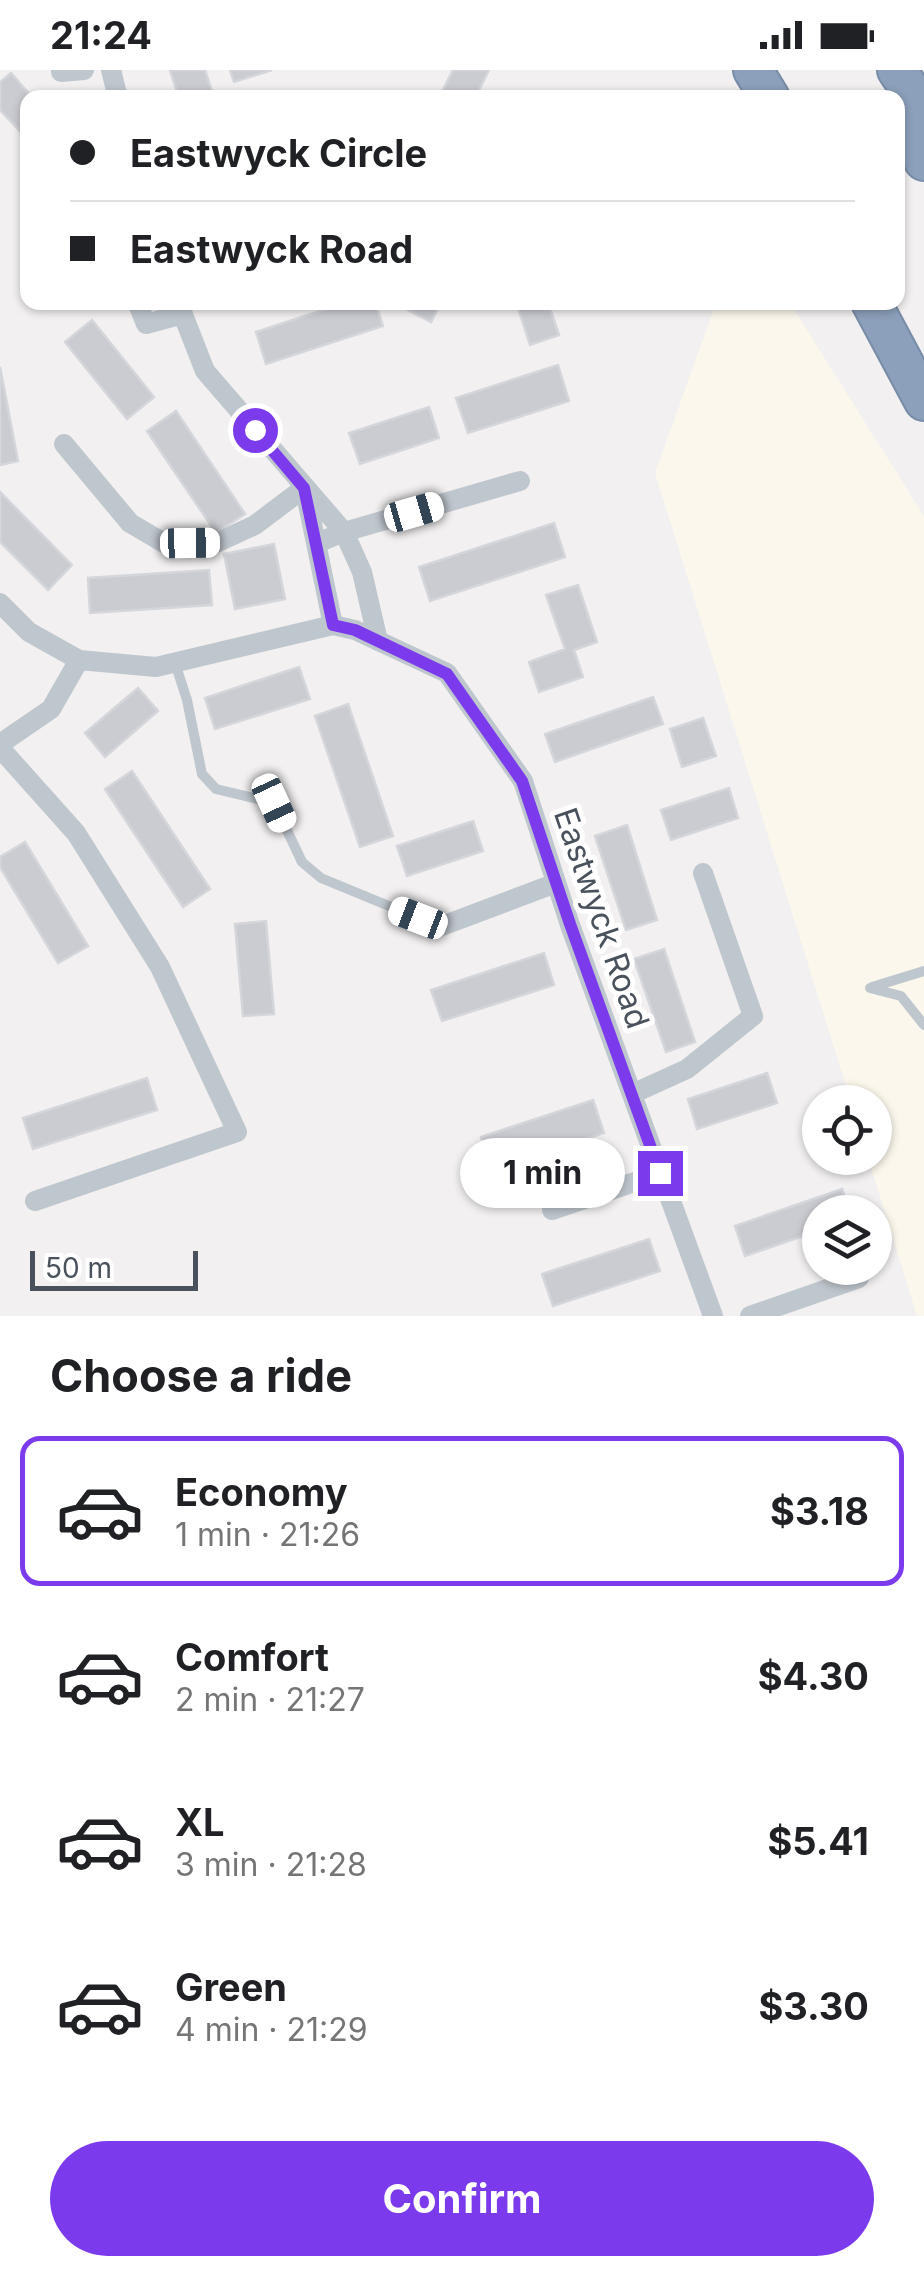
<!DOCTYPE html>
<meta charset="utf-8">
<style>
body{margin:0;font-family:Inter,sans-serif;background:#f2f2f2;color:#202124;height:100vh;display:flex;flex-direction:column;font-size:38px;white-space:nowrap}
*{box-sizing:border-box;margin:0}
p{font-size:32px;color:#757577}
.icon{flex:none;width:55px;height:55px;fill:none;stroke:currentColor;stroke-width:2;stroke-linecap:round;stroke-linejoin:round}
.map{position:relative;height:1246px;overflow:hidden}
.sheet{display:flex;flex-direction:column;background:#fff;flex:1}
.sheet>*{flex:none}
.hud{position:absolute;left:20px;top:20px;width:885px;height:220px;border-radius:20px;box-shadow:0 2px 8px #0004;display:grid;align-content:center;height:220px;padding:0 50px;background:#fff}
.buttons{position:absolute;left:802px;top:1015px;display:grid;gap:20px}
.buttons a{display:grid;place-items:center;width:90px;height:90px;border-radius:50%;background:#fff;box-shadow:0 2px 8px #0004;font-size:50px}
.scale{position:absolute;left:30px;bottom:25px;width:168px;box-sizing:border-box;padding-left:10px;border:5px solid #49525c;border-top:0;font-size:28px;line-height:35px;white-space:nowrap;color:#49525c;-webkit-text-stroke:8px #fff;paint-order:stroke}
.end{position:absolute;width:45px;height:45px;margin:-22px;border:12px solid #7c3aed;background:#fff;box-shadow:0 0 0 5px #fff}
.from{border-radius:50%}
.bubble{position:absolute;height:70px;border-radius:35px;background:#fff;box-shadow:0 2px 8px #0004;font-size:32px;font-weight:700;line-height:70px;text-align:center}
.car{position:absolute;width:30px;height:60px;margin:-30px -15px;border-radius:12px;box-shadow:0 0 8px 2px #0007;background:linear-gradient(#fff 24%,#345 0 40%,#fff 0 76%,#345 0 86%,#fff 0)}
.hud b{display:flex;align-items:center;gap:35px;height:95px;font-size:38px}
.hud b+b{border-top:2px solid #e0e0e0}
.hud i{width:25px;height:25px;background:#202124}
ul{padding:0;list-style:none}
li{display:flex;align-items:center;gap:30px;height:150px;margin:0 20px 15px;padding:0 30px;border:5px solid transparent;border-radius:20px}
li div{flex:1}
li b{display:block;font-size:38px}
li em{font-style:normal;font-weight:700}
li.on{border-color:#7c3aed}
li>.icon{width:90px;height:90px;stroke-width:1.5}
h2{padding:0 50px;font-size:45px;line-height:120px}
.primary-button{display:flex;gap:20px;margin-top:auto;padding:20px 50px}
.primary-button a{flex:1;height:115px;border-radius:60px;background:#7c3aed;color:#fff;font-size:40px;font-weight:700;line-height:115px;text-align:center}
.status{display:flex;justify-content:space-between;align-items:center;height:70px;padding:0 50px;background:#fff;direction:ltr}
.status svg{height:28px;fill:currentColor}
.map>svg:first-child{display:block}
.commercial{fill:#fbf7ec}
.building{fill:#caccd2;stroke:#d5d6db;stroke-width:2.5}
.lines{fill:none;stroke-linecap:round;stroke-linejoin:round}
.motorway-casing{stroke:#778ca7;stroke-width:42}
.service{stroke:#bfc7ce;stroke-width:10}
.minor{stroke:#bfc7ce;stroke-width:20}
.motorway{stroke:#8ca0bb;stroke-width:38}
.route{stroke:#7c3aed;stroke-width:12}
.labels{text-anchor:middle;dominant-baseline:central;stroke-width:10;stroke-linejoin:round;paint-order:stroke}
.street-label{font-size:32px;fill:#49525c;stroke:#fff}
</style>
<div class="status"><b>21:24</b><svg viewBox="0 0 49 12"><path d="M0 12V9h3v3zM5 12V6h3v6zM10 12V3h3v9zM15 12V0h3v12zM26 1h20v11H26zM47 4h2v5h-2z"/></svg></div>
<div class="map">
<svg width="924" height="1246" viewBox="0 0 924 1246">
<rect width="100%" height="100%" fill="#f2f0f0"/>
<!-- commercial -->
<path class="commercial" d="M716,233H790L924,446V1246H917L868,1088H875V1032H851L655,403Z"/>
<!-- building -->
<path class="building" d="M170,0H205L214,28H179Z
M230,0H272L234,12Z
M453,0H489L475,28H439Z
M11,3L33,28H28V70L0,40V12Z
M347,232H375L383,256L266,294L256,262Z
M404,232H441L431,252L402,237Z
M516,232H548L559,265L530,275Z
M92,250L154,327L127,349L65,272Z
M558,295L569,331L468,363L456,328Z
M0,297L18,391L0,395Z
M429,337L439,368L360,394L349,363Z
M176,341L245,444L216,463L147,361Z
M0,422L72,495L48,520L0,472Z
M554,453L565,487L430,531L419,497Z
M274,474L285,529L235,539L224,484Z
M209,500L212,535L90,543L88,508Z
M578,515L597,572L574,580L583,607L539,622L529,592L565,579L546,525Z
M299,597L310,629L215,659L205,628Z
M138,618L158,641L105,687L85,663Z
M653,627L663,654L555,692L545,664Z
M348,634L393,766L360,777L315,646Z
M703,648L716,686L682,697L670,659Z
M132,701L210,819L183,837L105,719Z
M729,718L738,748L671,770L661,740Z
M473,751L483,781L407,806L397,776Z
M627,755L657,850L626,860L595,766Z
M25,772L88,876L58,893L0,797V787Z
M266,851L274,944L243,946L235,854Z
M664,879L695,972L666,982L634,889Z
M544,883L554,915L442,951L431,920Z
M767,1003L777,1033L697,1059L688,1029Z
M147,1008L157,1040L33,1079L23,1048Z
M593,1030L604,1063L491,1100L481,1067Z
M842,1119L850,1142H820V1160L745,1186L735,1156Z
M649,1169L660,1201L553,1236L542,1204Z"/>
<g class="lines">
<!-- motorway casing -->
<g class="motorway-casing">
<path id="motorway" d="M753,0L770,28
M897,0L924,41
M898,47L924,91
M871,232L924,331"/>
</g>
<!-- service -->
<path class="service" d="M175,593L187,630L202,704L216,719L274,733L302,792L321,808L418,848
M872,917L924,901
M870,918L901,926L924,955"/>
<!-- minor -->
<path class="minor" d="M61,0V2L84,0
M111,0L118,28
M137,232L146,254L183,244
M178,232L205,301L344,462L362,502L378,571
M64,374L130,453L164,473H216L255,455L304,418
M305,420L333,555
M317,473L344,462L520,411
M0,533L29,562L79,590L156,597L333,555L355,560L447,603L523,711L570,855L713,1246
M0,674L51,639L79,590
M0,678L76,763L160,897L237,1062L35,1131
M418,848L434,859L556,813
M632,1024L687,999L753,946L703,803
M552,1140L661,1103
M750,1246L859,1208"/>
<!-- motorway -->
<use href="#motorway" class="motorway"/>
</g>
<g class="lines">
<!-- route -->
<path class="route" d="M255,360L304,418L333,555L355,560L447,604L522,711L570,854L660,1103"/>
</g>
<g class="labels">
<!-- street labels -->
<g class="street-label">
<text transform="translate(602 848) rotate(71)">Eastwyck Road</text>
</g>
</g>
</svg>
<div class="buttons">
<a><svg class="icon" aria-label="locate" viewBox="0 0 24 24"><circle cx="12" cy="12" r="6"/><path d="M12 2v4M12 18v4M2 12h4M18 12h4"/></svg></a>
<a><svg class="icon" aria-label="layers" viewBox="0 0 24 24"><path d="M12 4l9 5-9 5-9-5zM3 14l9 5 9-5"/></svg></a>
</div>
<div class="scale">50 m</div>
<i class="end from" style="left:255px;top:360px"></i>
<i class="end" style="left:660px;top:1103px"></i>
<div class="bubble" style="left:460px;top:1068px;width:165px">1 min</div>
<i class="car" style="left:414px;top:442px;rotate:74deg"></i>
<i class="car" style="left:190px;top:473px;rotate:89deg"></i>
<i class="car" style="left:274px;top:733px;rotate:155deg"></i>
<i class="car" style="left:418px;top:848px;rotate:291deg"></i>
<div class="hud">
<b><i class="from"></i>Eastwyck Circle</b>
<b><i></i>Eastwyck Road</b>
</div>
</div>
<section class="sheet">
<h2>Choose a ride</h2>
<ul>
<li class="on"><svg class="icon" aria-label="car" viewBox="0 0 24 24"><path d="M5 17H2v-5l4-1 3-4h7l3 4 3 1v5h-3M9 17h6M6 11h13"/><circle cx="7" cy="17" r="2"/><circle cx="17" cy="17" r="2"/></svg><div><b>Economy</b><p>1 min · 21:26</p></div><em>$3.18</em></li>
<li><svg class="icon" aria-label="car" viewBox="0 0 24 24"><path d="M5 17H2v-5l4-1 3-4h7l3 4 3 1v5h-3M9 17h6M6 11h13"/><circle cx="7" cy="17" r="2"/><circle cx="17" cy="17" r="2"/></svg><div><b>Comfort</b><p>2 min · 21:27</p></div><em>$4.30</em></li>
<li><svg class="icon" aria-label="car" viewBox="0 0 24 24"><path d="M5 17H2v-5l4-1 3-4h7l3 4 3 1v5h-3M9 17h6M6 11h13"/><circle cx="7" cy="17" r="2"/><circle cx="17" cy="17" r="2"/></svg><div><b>XL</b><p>3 min · 21:28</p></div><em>$5.41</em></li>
<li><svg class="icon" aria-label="car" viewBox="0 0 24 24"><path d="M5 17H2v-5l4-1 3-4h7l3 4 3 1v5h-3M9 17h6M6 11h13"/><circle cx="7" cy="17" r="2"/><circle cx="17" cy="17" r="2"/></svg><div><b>Green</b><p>4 min · 21:29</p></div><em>$3.30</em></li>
</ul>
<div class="primary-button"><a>Confirm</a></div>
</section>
